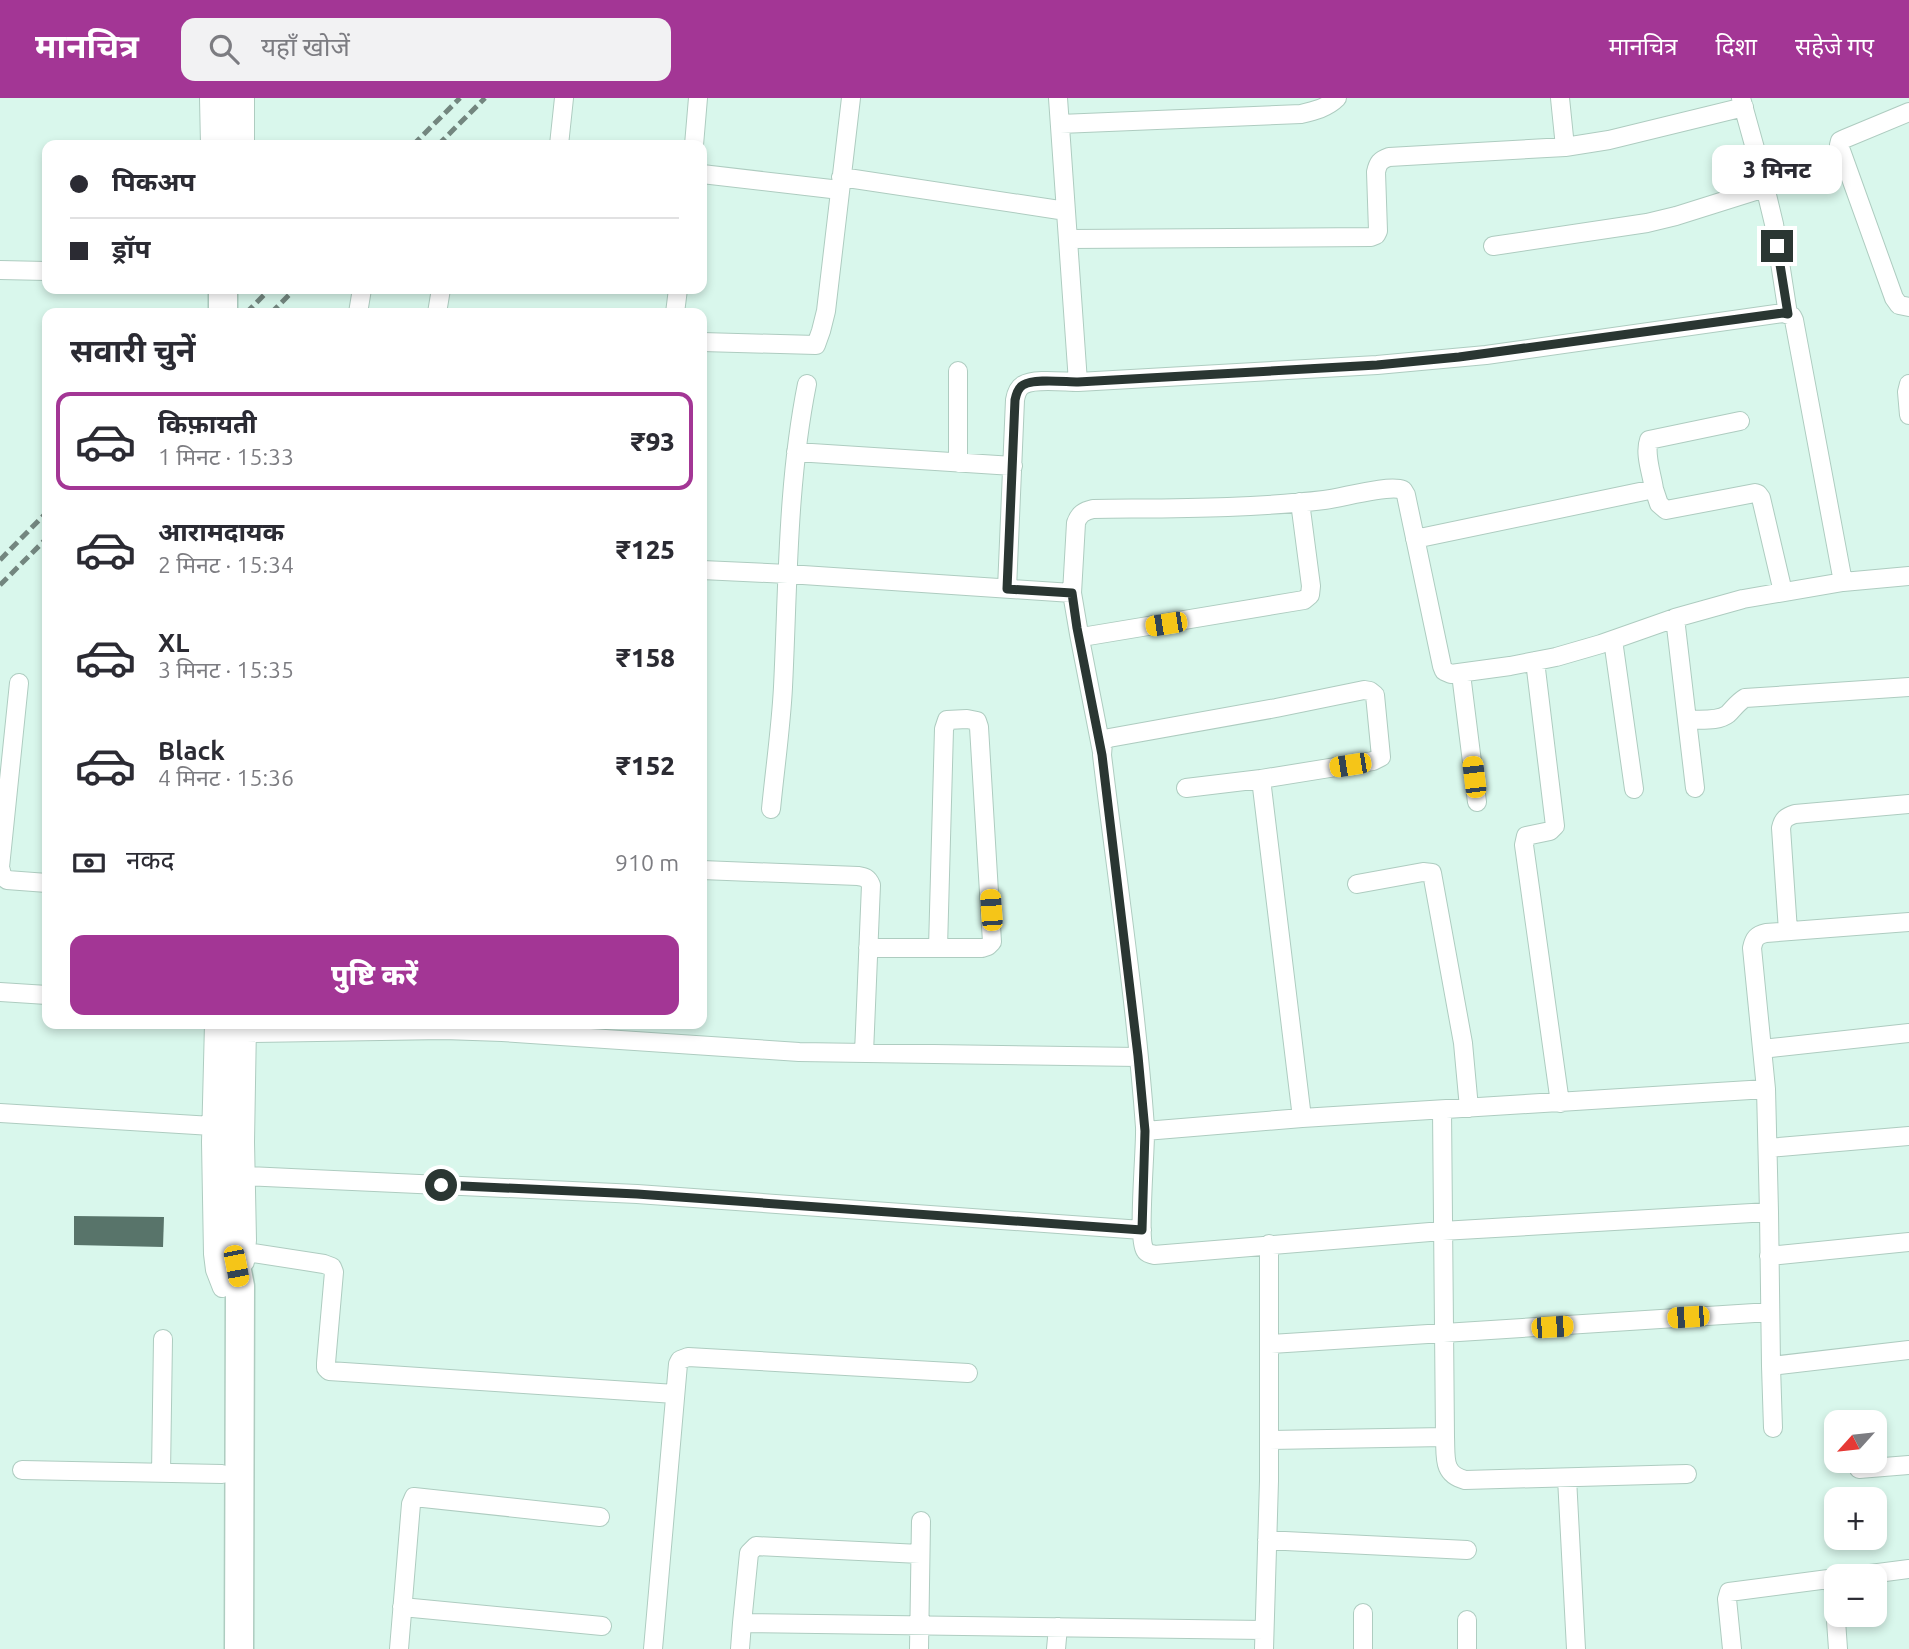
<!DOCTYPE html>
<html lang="hi">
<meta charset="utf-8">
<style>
body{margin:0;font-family:Ubuntu,"Noto Sans Devanagari",sans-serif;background:#f2f2f3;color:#2b2b33;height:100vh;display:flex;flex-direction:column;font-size:26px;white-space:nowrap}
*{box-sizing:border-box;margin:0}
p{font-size:23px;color:#7c7c81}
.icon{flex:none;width:38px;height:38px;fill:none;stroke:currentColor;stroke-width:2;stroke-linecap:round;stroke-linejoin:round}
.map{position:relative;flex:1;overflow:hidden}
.sheet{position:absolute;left:42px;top:210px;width:665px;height:721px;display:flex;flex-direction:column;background:#fff;border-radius:14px;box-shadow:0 4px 10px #0003}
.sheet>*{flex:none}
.hud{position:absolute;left:42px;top:42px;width:665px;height:154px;border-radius:14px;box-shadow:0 4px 10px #0003;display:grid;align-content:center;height:154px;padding:0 28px;background:#fff}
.needle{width:46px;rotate:243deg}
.fabs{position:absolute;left:1824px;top:1312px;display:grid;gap:14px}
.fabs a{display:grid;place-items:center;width:63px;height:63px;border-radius:14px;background:#fff;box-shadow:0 4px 10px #0003;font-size:35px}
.end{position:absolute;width:32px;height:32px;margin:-16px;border:9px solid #2a3632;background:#fff;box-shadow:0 0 0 4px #fff}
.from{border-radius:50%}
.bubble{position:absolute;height:49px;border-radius:14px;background:#fff;box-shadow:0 4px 10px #0003;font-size:23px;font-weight:800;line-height:49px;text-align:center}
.car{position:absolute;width:21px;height:42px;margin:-21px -10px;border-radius:9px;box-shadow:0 0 5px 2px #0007;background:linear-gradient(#f5c518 24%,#345 0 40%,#f5c518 0 76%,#345 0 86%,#f5c518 0)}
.hud b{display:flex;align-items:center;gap:24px;height:66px;font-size:26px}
.hud b+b{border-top:2px solid #e1e1e2}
.hud i{width:18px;height:18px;background:#2b2b33}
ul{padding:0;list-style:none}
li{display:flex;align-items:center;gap:21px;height:98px;margin:0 14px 10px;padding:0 14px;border:4px solid transparent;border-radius:14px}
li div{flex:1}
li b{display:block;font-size:26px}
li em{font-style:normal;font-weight:800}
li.selected{border-color:#a33695}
li>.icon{width:63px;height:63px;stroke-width:1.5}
h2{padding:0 28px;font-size:32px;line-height:84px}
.pay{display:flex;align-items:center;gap:18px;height:77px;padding:0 28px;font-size:26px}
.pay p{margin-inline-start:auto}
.button{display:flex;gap:14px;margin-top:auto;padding:14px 28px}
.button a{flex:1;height:80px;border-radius:14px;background:#a33695;color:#fff;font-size:28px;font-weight:800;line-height:80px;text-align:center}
header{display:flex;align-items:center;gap:42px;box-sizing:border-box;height:98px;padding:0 35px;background:#a33695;color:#fff}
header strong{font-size:33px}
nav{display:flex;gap:38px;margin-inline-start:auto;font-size:24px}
.search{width:490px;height:63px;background:#f2f2f3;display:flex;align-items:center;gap:18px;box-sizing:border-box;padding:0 24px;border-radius:14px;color:#7c7c81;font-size:26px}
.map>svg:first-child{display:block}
.building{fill:#58746a}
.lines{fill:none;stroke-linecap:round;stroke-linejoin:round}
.minor-casing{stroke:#aeccc0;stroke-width:20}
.primary-casing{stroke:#aeccc0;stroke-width:31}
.minor{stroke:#fff;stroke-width:18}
.primary{stroke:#fff;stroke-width:28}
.rail{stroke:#73867f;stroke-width:5;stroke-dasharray:10 5;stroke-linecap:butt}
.route{stroke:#2a3632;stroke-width:9}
</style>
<header>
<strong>मानचित्र</strong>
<div class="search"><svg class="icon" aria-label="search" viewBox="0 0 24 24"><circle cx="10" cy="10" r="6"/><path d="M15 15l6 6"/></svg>यहाँ खोजें</div>
<nav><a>मानचित्र</a><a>दिशा</a><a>सहेजे गए</a></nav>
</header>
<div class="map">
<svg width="1909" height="1551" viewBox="0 0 1909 1551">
<rect width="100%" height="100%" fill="#d9f7ec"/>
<!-- building -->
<path class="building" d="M74,1118L164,1119L163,1149L74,1147Z"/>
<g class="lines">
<!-- minor casing -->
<g class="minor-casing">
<path id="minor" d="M209,0L210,47
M1058,0L1078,284
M1560,0L1565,49
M1741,0L1761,72L1774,126L1788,216
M1909,14L1844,41L1840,43L1839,47L1894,200L1899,207L1909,209
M1060,26L1301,16C1314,13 1327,10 1337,0
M245,47V0
M559,47L564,0
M694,47L698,0
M702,76L840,92
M841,79L1066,113
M1069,141L1371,139L1376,137L1378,133L1376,74C1378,65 1380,62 1389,59L1565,49L1609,42L1744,9
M1493,148L1647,125L1676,118L1765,90
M0,172L47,173
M358,215L362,191
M437,215L441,191
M675,215L678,191
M702,244L816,247L821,233L826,213L851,0
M958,273V365
M1909,286L1907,294L1909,317
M796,354L1013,368
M1654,391C1652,376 1644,356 1649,342L1740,323
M1300,404L1311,488L1310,497L1304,502L1088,538H1082L1079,536L1072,495L1076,425C1079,416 1084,413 1093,411C1170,410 1247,411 1324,402C1342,400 1389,386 1403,392L1406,397L1442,568L1444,573L1451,576L1510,568L1556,559L1601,546L1675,520L1743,501L1843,484L1909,478
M1415,441L1654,391L1659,406L1666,412L1755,395L1758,396L1761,400L1783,494
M702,472L788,476L1072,495
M1007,491L1015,302C1016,296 1018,290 1023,287C1034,280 1064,284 1078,284L1377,267L1486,257L1783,215L1792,218L1794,222L1843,484
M1675,520L1695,690
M1079,536L1102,654
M1613,542L1634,691
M1535,563L1555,728L1550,733L1526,738L1524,747L1560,1005
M1461,576L1477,704
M19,585L0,769L2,777L7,782L47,785
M1687,622C1700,621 1718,624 1728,616C1734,610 1738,604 1745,600L1909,589
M1186,690L1261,681
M771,711C775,670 781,629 783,589C788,488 787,386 807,286
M702,772L858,778C865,779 868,780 871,787L864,955
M1357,786L1423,774L1432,775L1463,945L1469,1010
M1788,833L1781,730C1783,721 1786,719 1795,716L1909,706
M868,850H982L988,848L992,844L979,629L977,623L967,621L947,622L944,631L938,850
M0,894L47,897
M214,926L211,1044L213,1156L215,1172L222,1190
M247,935L444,932L502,934L799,954L1138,959
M1762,951L1752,850C1754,840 1757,837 1766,835L1909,824
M1442,1012L1445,1339
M0,1015L212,1028
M1302,1020L1261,681L1373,663L1381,659L1375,597L1370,593L1364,592L1276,610L1109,640L1103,644L1102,657C1117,781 1136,905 1145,1029C1146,1050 1137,1141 1145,1152C1147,1156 1149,1155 1154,1157L1442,1133L1769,1114L1771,1268
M1145,1033L1302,1020L1766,991
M1768,1050L1909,1038
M246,1078L637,1096L1142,1132
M1769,1114L1766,991L1762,951L1909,935
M247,1154L324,1166L332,1169L334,1174L326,1265V1270L329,1273L675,1296
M1769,1158L1909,1144
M245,1164L247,1142L245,1044L247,926
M1271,1246L1770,1214
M1773,1330L1771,1268L1909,1252
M1269,1342L1445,1339C1446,1359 1442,1376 1465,1382L1687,1376
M1859,1371L1909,1367
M22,1372L222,1376
M161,1375L163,1241
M1567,1380L1576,1551
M1267,1442L1467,1452
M1847,1479L1909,1471
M1833,1480L1838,1551
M402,1509L602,1528
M1363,1515V1551
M1467,1522V1551
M742,1525L749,1455L756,1448L920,1456
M399,1551L411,1406L414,1399L600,1419
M653,1551L678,1266L680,1262L688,1259L968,1275
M740,1551L742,1525L1264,1532
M919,1551L921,1423
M1056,1551L1058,1529
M1264,1551L1269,1383V1146
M1732,1551L1727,1501L1729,1494L1836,1480"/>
</g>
<!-- primary casing -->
<g class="primary-casing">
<path id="primary" d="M224,47L225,0
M223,215V191
M232,926L231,1155L236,1168L240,1188L239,1551"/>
</g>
<!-- minor -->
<use href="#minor" class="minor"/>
<!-- primary -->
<use href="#primary" class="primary"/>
<!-- rail -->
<path class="rail" d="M413,47L460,0
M438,47L485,0
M246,215L270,191
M271,215L295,191
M0,462L47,414
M0,487L47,440"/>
</g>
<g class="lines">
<!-- route -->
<path class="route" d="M441,1087L637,1096L1142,1132L1145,1033L1138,958L1102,657L1077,530L1072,495L1007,491L1015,302C1016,297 1018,290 1023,287C1034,280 1065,284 1078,284L1377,267L1459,259L1783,215L1788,216L1777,148"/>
</g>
</svg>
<div class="fabs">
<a><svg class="needle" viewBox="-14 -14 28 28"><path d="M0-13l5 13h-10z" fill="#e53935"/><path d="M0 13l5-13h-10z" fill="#7c7c81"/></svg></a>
<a>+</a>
<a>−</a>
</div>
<i class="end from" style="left:441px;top:1087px"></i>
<i class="end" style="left:1777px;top:148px"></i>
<div class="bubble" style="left:1712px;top:47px;width:130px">3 मिनट</div>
<i class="car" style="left:1166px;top:526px;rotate:261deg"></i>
<i class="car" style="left:1350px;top:667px;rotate:261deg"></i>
<i class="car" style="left:1474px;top:679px;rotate:353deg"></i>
<i class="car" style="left:991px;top:812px;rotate:356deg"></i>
<i class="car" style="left:236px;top:1168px;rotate:169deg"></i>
<i class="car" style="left:1688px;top:1219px;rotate:266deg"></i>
<i class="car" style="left:1552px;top:1229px;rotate:86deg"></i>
<div class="hud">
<b><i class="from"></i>पिकअप</b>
<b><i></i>ड्रॉप</b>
</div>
<section class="sheet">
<h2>सवारी चुनें</h2>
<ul>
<li class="selected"><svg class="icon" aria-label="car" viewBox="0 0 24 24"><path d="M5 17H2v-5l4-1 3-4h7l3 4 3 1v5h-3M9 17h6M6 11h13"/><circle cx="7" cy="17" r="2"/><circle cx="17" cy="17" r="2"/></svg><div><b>किफ़ायती</b><p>1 मिनट · 15:33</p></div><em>₹93</em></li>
<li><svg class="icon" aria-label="car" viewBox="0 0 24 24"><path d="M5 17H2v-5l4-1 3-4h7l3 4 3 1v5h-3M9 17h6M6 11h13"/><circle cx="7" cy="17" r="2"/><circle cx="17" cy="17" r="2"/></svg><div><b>आरामदायक</b><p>2 मिनट · 15:34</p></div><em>₹125</em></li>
<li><svg class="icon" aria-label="car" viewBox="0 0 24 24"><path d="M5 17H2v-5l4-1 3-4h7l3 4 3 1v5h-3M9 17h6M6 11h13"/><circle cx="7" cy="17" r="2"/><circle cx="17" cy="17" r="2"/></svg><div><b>XL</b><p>3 मिनट · 15:35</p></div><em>₹158</em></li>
<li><svg class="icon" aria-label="car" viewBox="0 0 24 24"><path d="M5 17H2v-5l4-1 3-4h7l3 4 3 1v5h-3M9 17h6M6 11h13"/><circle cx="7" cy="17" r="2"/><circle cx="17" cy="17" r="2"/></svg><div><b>Black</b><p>4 मिनट · 15:36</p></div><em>₹152</em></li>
</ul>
<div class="pay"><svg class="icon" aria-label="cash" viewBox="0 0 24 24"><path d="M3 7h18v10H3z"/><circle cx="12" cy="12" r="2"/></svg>नकद<p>910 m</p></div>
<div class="button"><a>पुष्टि करें</a></div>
</section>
</div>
